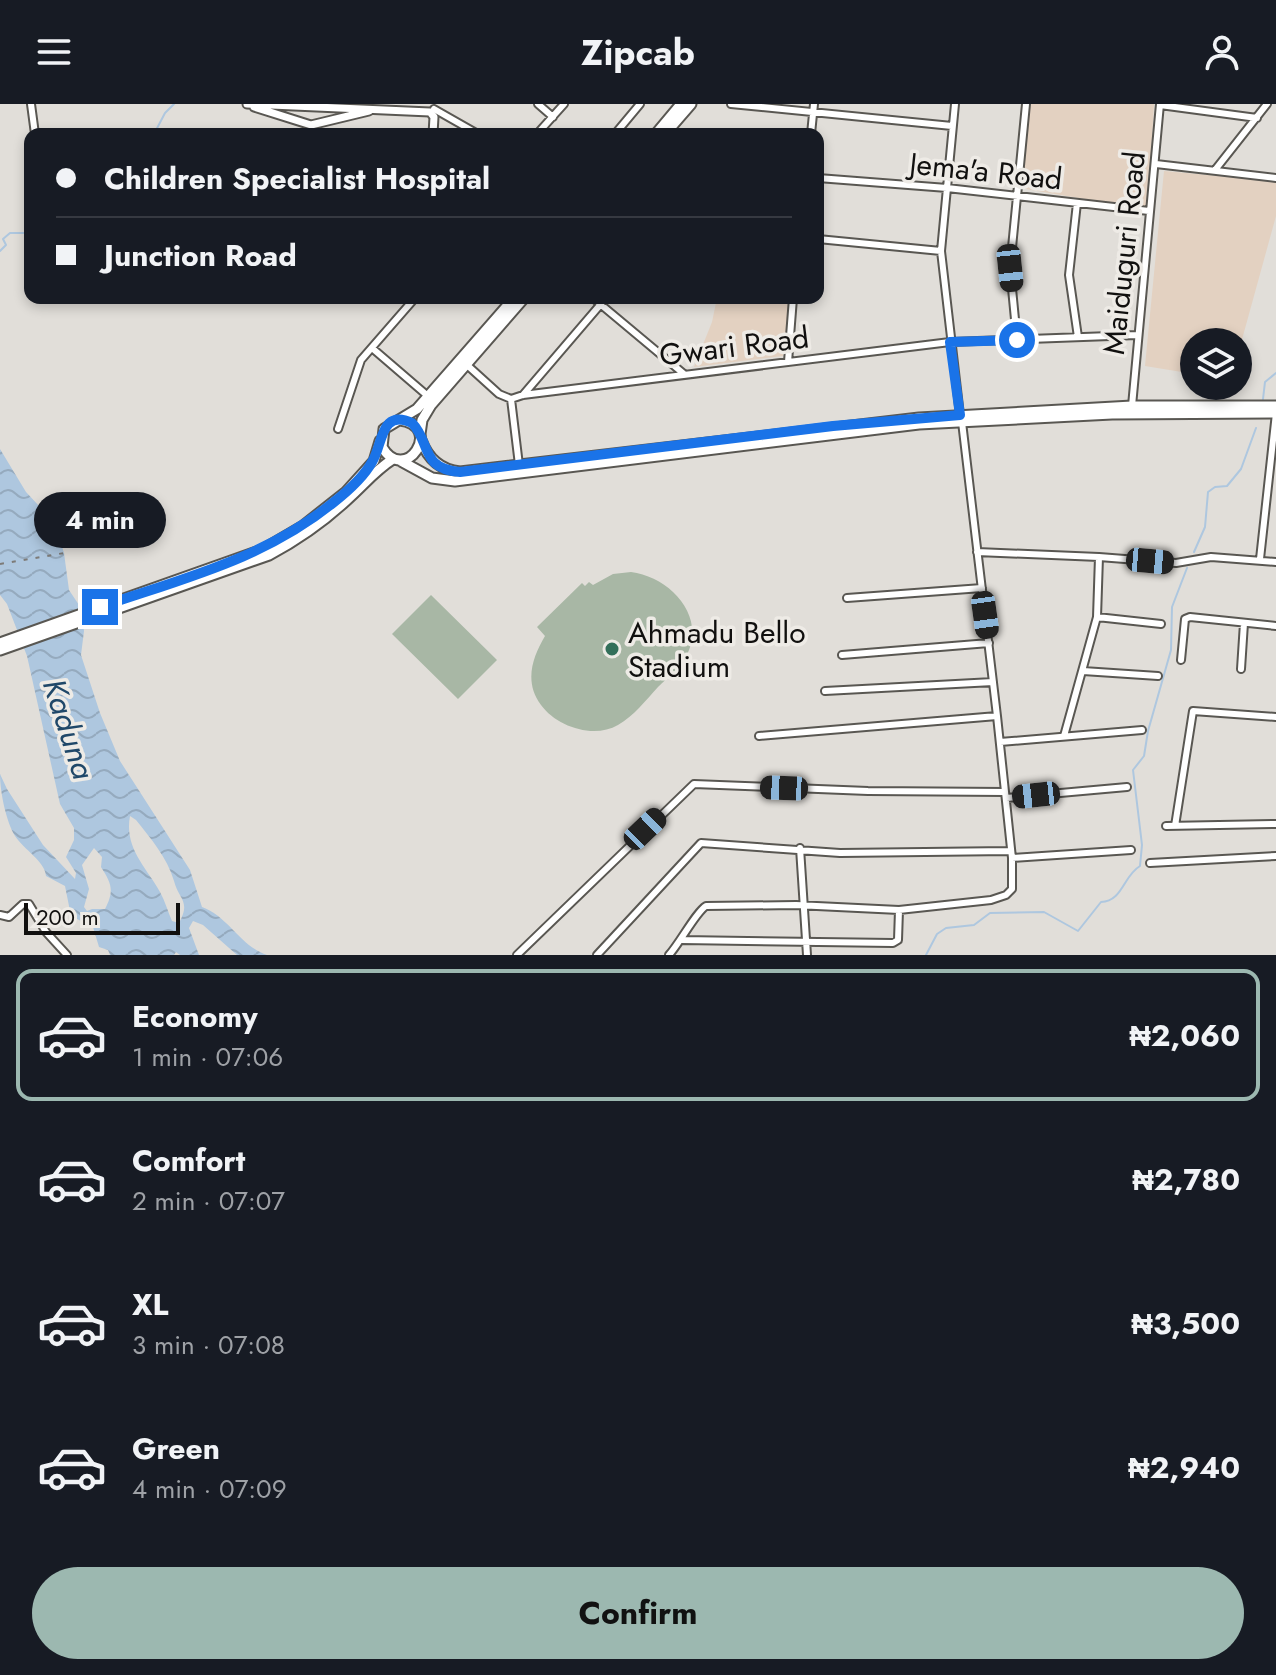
<!DOCTYPE html>
<meta charset="utf-8">
<style>
body{margin:0;font-family:Jost,sans-serif;background:#20242c;color:#f1f3f6;height:100vh;display:flex;flex-direction:column;font-size:30px;white-space:nowrap}
*{box-sizing:border-box;margin:0}
p{font-size:26px;color:#9ea1a6}
.icon{flex:none;width:44px;height:44px;fill:none;stroke:currentColor;stroke-width:2;stroke-linecap:round;stroke-linejoin:round}
.map{position:relative;height:851px;overflow:hidden}
.side{display:flex;flex-direction:column;background:#171b24;flex:1}
.side>*{flex:none}
.guide{position:absolute;left:24px;top:24px;width:800px;height:176px;border-radius:16px;box-shadow:0 4px 12px #0003;display:grid;align-content:center;height:176px;padding:0 32px;background:#171b24}
.buttons{position:absolute;left:1180px;top:224px;display:grid;gap:16px}
.buttons a{display:grid;place-items:center;width:72px;height:72px;border-radius:50%;background:#171b24;box-shadow:0 4px 12px #0003;font-size:40px}
.scale{position:absolute;left:24px;bottom:20px;width:156px;box-sizing:border-box;padding-left:8px;border:4px solid #11100f;border-top:0;font-size:22px;line-height:28px;white-space:nowrap;color:#11100f;-webkit-text-stroke:6px #eeebe6;paint-order:stroke}
.end{position:absolute;width:36px;height:36px;margin:-18px;border:10px solid #1a73e8;background:#fff;box-shadow:0 0 0 4px #fff}
.from{border-radius:50%}
.bubble{position:absolute;height:56px;border-radius:28px;background:#171b24;box-shadow:0 4px 12px #0003;font-size:26px;font-weight:700;line-height:56px;text-align:center}
.car{position:absolute;width:24px;height:48px;margin:-24px -12px;border-radius:10px;box-shadow:0 0 6px 2px #0007;background:linear-gradient(#222 24%,#8ab4d8 0 40%,#222 0 76%,#8ab4d8 0 86%,#222 0)}
.guide b{display:flex;align-items:center;gap:28px;height:76px;font-size:30px}
.guide b+b{border-top:2px solid #363941}
.guide i{width:20px;height:20px;background:#f1f3f6}
ul{padding:14px 0 0;list-style:none}
li{display:flex;align-items:center;gap:24px;height:132px;margin:0 16px 12px;padding:0 16px;border:4px solid transparent;border-radius:16px}
li div{flex:1}
li b{display:block;font-size:30px}
li em{font-style:normal;font-weight:700}
li.current{border-color:#9cb8b0}
li>.icon{width:72px;height:72px;stroke-width:1.5}
.primary-button{display:flex;gap:16px;margin-top:auto;padding:16px 32px}
.primary-button a{flex:1;height:92px;border-radius:48px;background:#9cb8b0;color:#111;font-size:32px;font-weight:700;line-height:92px;text-align:center}
header{display:flex;justify-content:space-between;align-items:center;height:104px;padding:0 32px;background:#171b24;font-size:36px;font-weight:700}
.map>svg:first-child{display:block}
.education{fill:#e3d1c1}
.pitch{fill:#a8b7a5}
.water{fill:url(#water-waves);fill-rule:evenodd}
.lines{fill:none;stroke-linecap:round;stroke-linejoin:round}
.stream{stroke:#aec7df;stroke-width:2}
.minor-casing{stroke:#595752;stroke-width:10}
.tertiary-casing{stroke:#595752;stroke-width:11}
.primary-casing{stroke:#595752;stroke-width:13}
.minor{stroke:#fff;stroke-width:6}
.tertiary{stroke:#fff;stroke-width:7}
.primary{stroke:#fff;stroke-width:9}
.rail{stroke:#7d7b78;stroke-width:2;stroke-dasharray:4 8;stroke-linecap:butt}
.route{stroke:#1a73e8;stroke-width:10}
.poi-dot{fill:#336f5a;stroke:#eeebe6;stroke-width:3}
.labels{text-anchor:middle;dominant-baseline:central;stroke-width:7;stroke-linejoin:round;paint-order:stroke}
.street-label{font-size:30px;fill:#11100f;stroke:#eeebe6}
.poi-label{font-size:30px;fill:#11100f;stroke:#eeebe6;text-anchor:start}
.water-label{font-size:32px;font-style:italic;fill:#204869;stroke:#eeebe6}
</style>
<header><svg class="icon" aria-label="menu" viewBox="0 0 24 24"><path d="M4 6h16M4 12h16M4 18h16"/></svg>Zipcab<svg class="icon" aria-label="person" viewBox="0 0 24 24"><circle cx="12" cy="8" r="4"/><path d="M4 21q1-7 8-7t8 7"/></svg></header>
<div class="map">
<svg width="1276" height="851" viewBox="0 0 1276 851">
<defs>
<pattern id="water-waves" width="16" height="10" patternUnits="userSpaceOnUse" patternTransform="scale(2)"><rect width="16" height="10" fill="#aec7df"/><path d="M0 5q4-4 8 0t8 0" fill="none" stroke="#95aabe"/></pattern>
</defs>
<rect width="100%" height="100%" fill="#e1ded9"/>
<!-- education -->
<path class="education" d="M1030,0H1154L1148,106L1020,84Z
M1164,67L1276,77V112L1238,250V238H1194V270L1145,262Z
M717,194H791L783,252L694,263L712,218Z"/>
<!-- pitch -->
<path class="pitch" d="M631,468C671,473 710,515 684,556C678,566 666,575 658,583C646,596 634,612 618,621C594,635 557,623 541,601C524,578 532,554 545,532L537,523L582,479L585,482L589,478L593,481L613,470Z
M431,491L497,556L458,595L392,530Z"/>
<!-- water -->
<path class="water" d="M0,345L26,388L54,418L64,449L69,486L81,504L84,527L81,551L100,609L120,657L190,766L202,803C229,813 240,842 267,851H237L203,821L193,817L189,824L199,851H180L176,848L174,851H110L108,846L99,843L93,823L71,812L65,782L46,772C45,757 24,746 15,732C6,717 0,688 0,670L7,685L43,741L75,775L76,769L66,753L74,736V724L60,700L27,552L7,500L0,491ZM130,712L136,716C151,735 167,753 174,777C179,796 191,797 179,819L172,817C168,808 165,797 160,788C146,763 124,744 130,712ZM94,744L102,753L101,763C111,779 115,786 105,805H92L87,807L84,803L89,785L82,761Z"/>
<g class="lines">
<!-- stream -->
<path class="stream" d="M154,30L165,9L174,0
M0,147L6,141L3,135L10,129H30
M1263,295L1265,278L1276,269
M1194,448L1205,423L1208,388L1215,383L1227,382L1241,365L1256,324
M926,851L937,830L946,824L974,821L990,809L1044,808L1078,827L1101,798C1123,797 1123,772 1140,762L1142,741L1133,666L1144,652L1148,627L1171,546L1172,503L1187,464"/>
<!-- minor casing -->
<g class="minor-casing">
<path id="minor" d="M31,0L35,30
M538,0L553,13
M731,0L952,22
M955,0L941,147L960,311
M1160,1L1257,14
M434,5L478,30
M537,30L564,0
M615,30L640,0
M811,30L814,0
M1156,60L1276,74
M1215,66L1267,0
M818,74L947,84L1149,107
M1077,99L1069,171L1078,233
M818,135L941,147
M593,194L684,270
M1017,236L1010,164L1026,0
M372,244L429,293
M788,258L793,194
M467,261L499,290L511,295L523,291L950,238L1137,231
M523,291L606,194
M511,295L519,361
M1132,302L1160,0
M338,325L361,256L415,194
M977,448L1099,453L1176,459L1211,453L1276,458
M1260,455L1276,309
M847,494L982,484
M1097,513L1161,520
M842,551L989,539
M1181,556L1185,515L1190,513L1276,522
M1241,565L1244,519
M1083,567L1158,572
M825,587L993,578
M759,632L997,612
M1064,632L1097,513L1099,453
M1000,638L1142,626
M1006,694L1127,683
M1166,722L1276,720
M1175,722L1193,607L1276,613
M800,744L807,851
M1012,754L1131,746
M1150,759L1276,752
M0,811L9,813L23,800H29L46,828L67,851
M682,836L893,839L898,836L899,806
M517,851L694,680L868,687L1005,688
M597,851L701,739L840,749L1010,747
M669,851C680,839 696,808 706,802L796,801L899,806L991,796L1006,791L1012,785V754L997,612L962,318"/>
</g>
<!-- tertiary casing -->
<g class="tertiary-casing">
<path id="tertiary" d="M247,0L430,8L434,13L433,30
M254,3L311,21L369,7"/>
</g>
<!-- primary casing -->
<g class="primary-casing">
<path id="primary" d="M656,30L681,0
M665,30L691,0
M400,316C445,322 405,382 382,343L384,325L417,305L514,194
M420,330L422,316L431,301L524,194
M421,336C428,355 440,366 460,368L919,314L1132,302H1276
M399,356L432,374L455,377L919,320L1112,310L1276,309
M0,539L262,446L303,422L346,388L374,357L380,337
M0,546L269,451C299,435 327,415 351,392C365,379 377,365 393,355"/>
</g>
<!-- minor -->
<use href="#minor" class="minor"/>
<!-- tertiary -->
<use href="#tertiary" class="tertiary"/>
<!-- primary -->
<use href="#primary" class="primary"/>
<!-- rail -->
<path class="rail" d="M0,460L70,448"/>
</g>
<g class="lines">
<!-- route -->
<path class="route" d="M100,503C184,474 264,455 334,398C348,387 363,374 372,358C383,341 380,304 412,319C431,338 420,365 460,368L833,322L960,311L950,238L1017,236"/>
</g>
<!-- markers -->
<circle class="poi-dot" cx="612" cy="545" r="8"/>
<g class="labels">
<!-- street labels -->
<g class="street-label">
<text transform="translate(986 67) rotate(6)">Jema'a Road</text>
<text transform="translate(1124 149) rotate(-84)">Maiduguri Road</text>
<text transform="translate(734 242) rotate(-7)">Gwari Road</text>
</g>
<!-- poi labels -->
<g class="poi-label">
<text x="628" y="528">Ahmadu Bello<tspan x="628" dy="34">Stadium</tspan></text>
</g>
<!-- water labels -->
<g class="water-label">
<text transform="translate(69 625) rotate(72)">Kaduna</text>
</g>
</g>
</svg>
<div class="buttons">
<a><svg class="icon" aria-label="layers" viewBox="0 0 24 24"><path d="M12 4l9 5-9 5-9-5zM3 14l9 5 9-5"/></svg></a>
</div>
<div class="scale">200 m</div>
<i class="end from" style="left:1017px;top:236px"></i>
<i class="end" style="left:100px;top:503px"></i>
<div class="bubble" style="left:34px;top:388px;width:132px">4 min</div>
<i class="car" style="left:1010px;top:164px;rotate:174deg"></i>
<i class="car" style="left:1150px;top:457px;rotate:95deg"></i>
<i class="car" style="left:985px;top:511px;rotate:172deg"></i>
<i class="car" style="left:784px;top:684px;rotate:272deg"></i>
<i class="car" style="left:1036px;top:691px;rotate:264deg"></i>
<i class="car" style="left:645px;top:725px;rotate:46deg"></i>
<div class="guide">
<b><i class="from"></i>Children Specialist Hospital</b>
<b><i></i>Junction Road</b>
</div>
</div>
<section class="side">
<ul>
<li class="current"><svg class="icon" aria-label="car" viewBox="0 0 24 24"><path d="M5 17H2v-5l4-1 3-4h7l3 4 3 1v5h-3M9 17h6M6 11h13"/><circle cx="7" cy="17" r="2"/><circle cx="17" cy="17" r="2"/></svg><div><b>Economy</b><p>1 min · 07:06</p></div><em>₦2,060</em></li>
<li><svg class="icon" aria-label="car" viewBox="0 0 24 24"><path d="M5 17H2v-5l4-1 3-4h7l3 4 3 1v5h-3M9 17h6M6 11h13"/><circle cx="7" cy="17" r="2"/><circle cx="17" cy="17" r="2"/></svg><div><b>Comfort</b><p>2 min · 07:07</p></div><em>₦2,780</em></li>
<li><svg class="icon" aria-label="car" viewBox="0 0 24 24"><path d="M5 17H2v-5l4-1 3-4h7l3 4 3 1v5h-3M9 17h6M6 11h13"/><circle cx="7" cy="17" r="2"/><circle cx="17" cy="17" r="2"/></svg><div><b>XL</b><p>3 min · 07:08</p></div><em>₦3,500</em></li>
<li><svg class="icon" aria-label="car" viewBox="0 0 24 24"><path d="M5 17H2v-5l4-1 3-4h7l3 4 3 1v5h-3M9 17h6M6 11h13"/><circle cx="7" cy="17" r="2"/><circle cx="17" cy="17" r="2"/></svg><div><b>Green</b><p>4 min · 07:09</p></div><em>₦2,940</em></li>
</ul>
<div class="primary-button"><a>Confirm</a></div>
</section>
